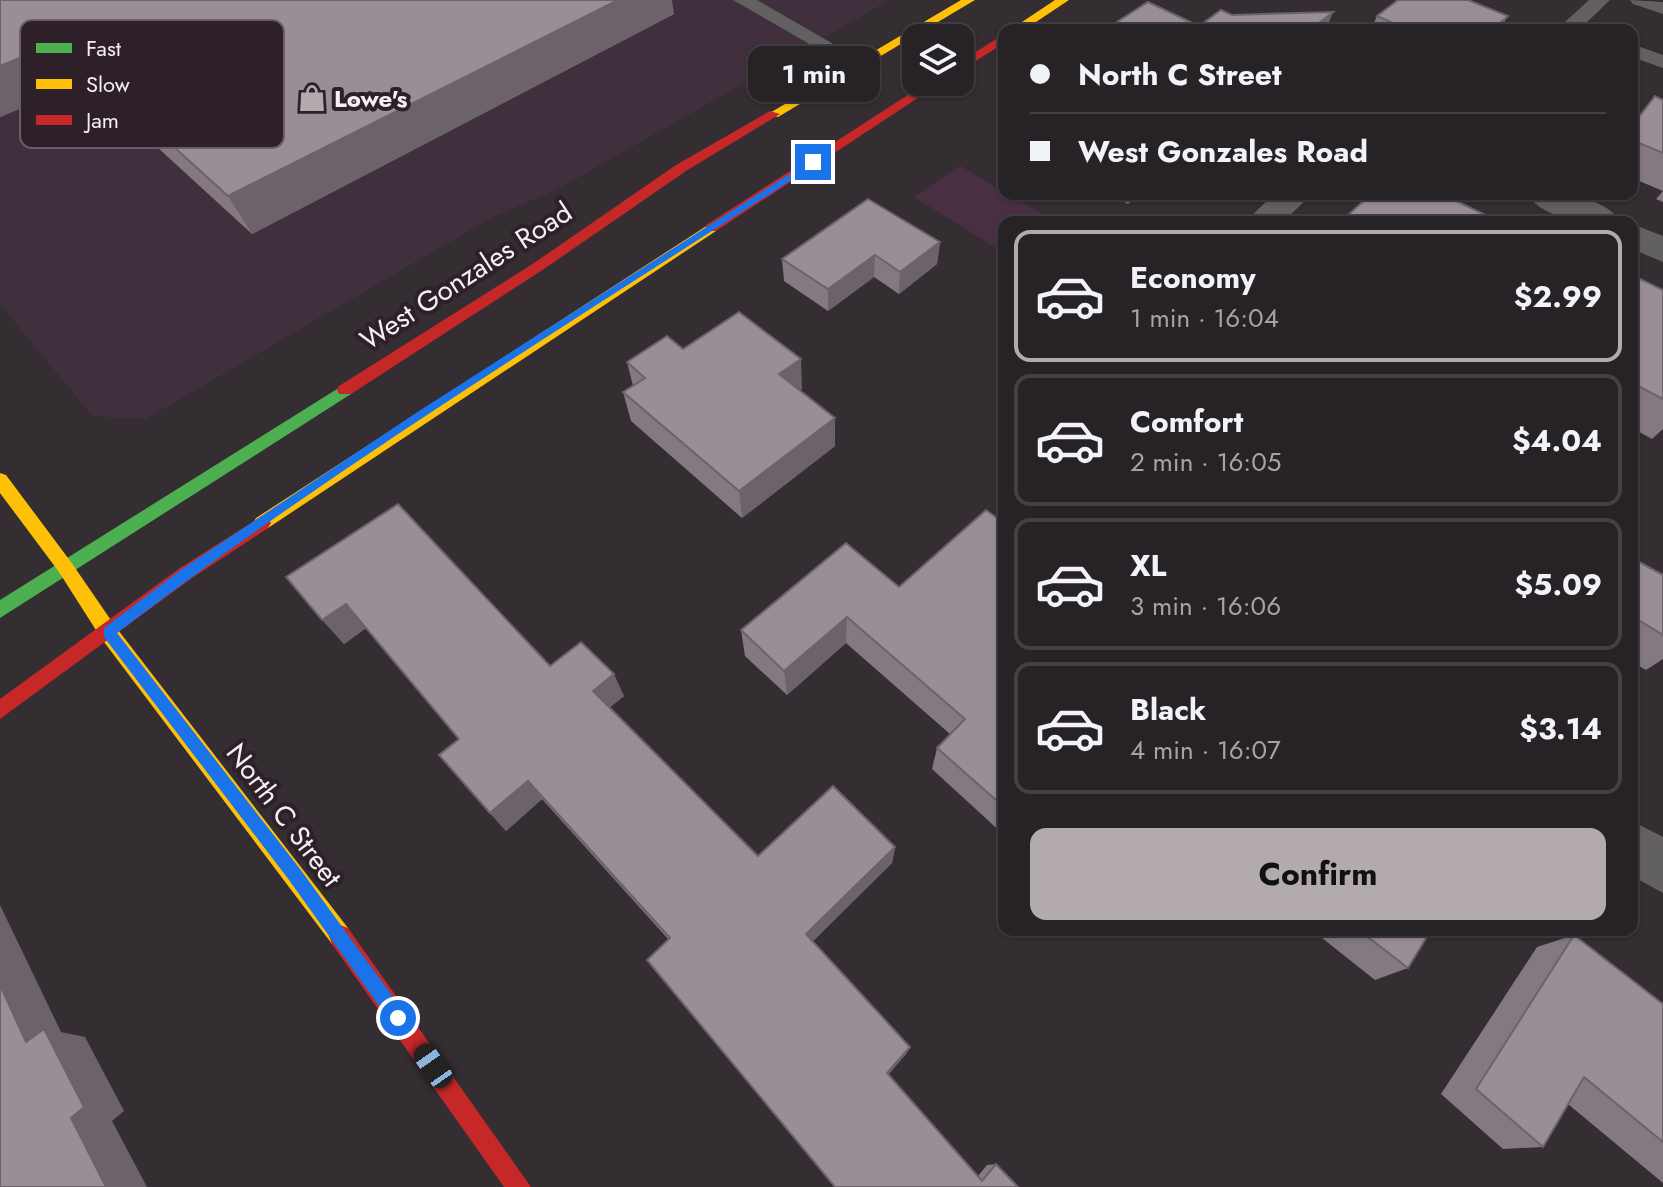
<!DOCTYPE html>
<meta charset="utf-8">
<style>
body{margin:0;font-family:Jost,sans-serif;background:#2f2a2e;color:#f1f3f6;height:100vh;display:flex;flex-direction:column;font-size:30px;white-space:nowrap}
*{box-sizing:border-box;margin:0}
p{font-size:26px;color:#a4a4a7}
.icon{flex:none;width:44px;height:44px;fill:none;stroke:currentColor;stroke-width:2;stroke-linecap:round;stroke-linejoin:round}
.map{position:relative;flex:1;overflow:hidden}
.side{position:absolute;left:998px;top:216px;width:640px;height:720px;display:flex;flex-direction:column;background:#272226;border-radius:16px;box-shadow:0 2px 6px #0004,0 0 0 2px #433f43}
.side>*{flex:none}
.guide{position:absolute;left:998px;top:24px;width:640px;height:176px;border-radius:16px;box-shadow:0 2px 6px #0004,0 0 0 2px #433f43;display:grid;align-content:center;height:176px;padding:0 32px;background:#272226}
.fabs{position:absolute;left:902px;top:24px;display:grid;gap:16px}
.fabs a{display:grid;place-items:center;width:72px;height:72px;border-radius:16px;background:#272226;box-shadow:0 2px 6px #0004,0 0 0 2px #433f43;font-size:40px}
.end{position:absolute;width:36px;height:36px;margin:-18px;border:10px solid #1a73e8;background:#fff;box-shadow:0 0 0 4px #fff}
.from{border-radius:50%}
.bubble{position:absolute;height:56px;border-radius:16px;background:#272226;box-shadow:0 2px 6px #0004,0 0 0 2px #433f43;font-size:26px;font-weight:700;line-height:56px;text-align:center}
.car{position:absolute;width:24px;height:48px;margin:-24px -12px;border-radius:10px;box-shadow:0 0 6px 2px #0007;background:linear-gradient(#222 24%,#8ab4d8 0 40%,#222 0 76%,#8ab4d8 0 86%,#222 0)}
.guide b{display:flex;align-items:center;gap:28px;height:76px;font-size:30px}
.guide b+b{border-top:2px solid #433f43}
.guide i{width:20px;height:20px;background:#f1f3f6}
ul{padding:14px 0 0;list-style:none}
li{display:flex;align-items:center;gap:24px;height:132px;margin:0 16px 12px;padding:0 16px;border:4px solid #433f43;border-radius:16px}
li div{flex:1}
li b{display:block;font-size:30px}
li em{font-style:normal;font-weight:700}
li.active{border-color:#b3aab0}
li>.icon{width:72px;height:72px;stroke-width:1.5}
.cta{display:flex;gap:16px;margin-top:auto;padding:16px 32px}
.cta a{flex:1;height:92px;border-radius:16px;background:#b3aab0;color:#111;font-size:32px;font-weight:700;line-height:92px;text-align:center}
.map>svg:first-child{display:block}
.built{fill:#402f3c}
.green{fill:#4a2f43}
.lines{fill:none;stroke-linecap:round;stroke-linejoin:round}
.lane{fill:#636062;fill-rule:evenodd}
.street{fill:#636062;fill-rule:evenodd}
.fast{fill:#4caf50;fill-rule:evenodd}
.slow{fill:#ffc107;fill-rule:evenodd}
.jam{fill:#c62828;fill-rule:evenodd}
.wall{fill:#847981}
.shaded-wall{fill:#6b6369}
.building{fill:#998d96;stroke:#6b6369;stroke-width:2}
.route{fill:#1a73e8}
.labels{text-anchor:middle;dominant-baseline:central;stroke-width:8;stroke-linejoin:round;paint-order:stroke}
.far-poi-label{font-size:24px;font-weight:bold;fill:#f7eef4;stroke:#2d2029;text-anchor:start}
.street-label{font-size:28px;fill:#f7eef4;stroke:#2d2029}
.key{fill:#2d2029;stroke:#6a5e66;stroke-width:2}
.key-label{font-size:22px;fill:#f7eef4}
</style>
<div class="map">
<svg width="1663" height="1187" viewBox="0 0 1663 1187">
<rect width="100%" height="100%" fill="#342d32"/>
<!-- built -->
<path class="built" d="M0,0H890L560,188L491,218L146,419L92,416L0,304Z"/>
<!-- green -->
<path class="green" d="M960,166L1056,222H1004V253L914,197Z"/>
<g class="lines">
<!-- lane -->
<path class="lane" d="M733,0H757L870,65L860,71L853,69Z
M1589,0H1610L1585,24L1592,30H1565L1562,26L1565,22Z
M1630,0L1663,2V14L1633,4Z
M1632,44L1663,55V68L1632,57Z"/>
<!-- street -->
<path class="street" d="M1274,194H1312L1283,222H1245Z
M1527,194C1556,194 1603,194 1621,222C1592,222 1545,222 1527,194Z
M1632,224L1663,236V262L1632,249Z
M1632,821L1663,837V893L1632,876Z"/>
<!-- fast -->
<path class="fast" d="M345,384L351,386L353,390L351,394L0,618V600Z"/>
<!-- slow -->
<path class="slow" d="M961,0H975L778,117L768,114Z
M1055,0H1069L1024,30H1010Z
M711,223L718,228L716,231L268,528H256L253,523L256,518Z
M0,473L6,475L71,562L115,626L348,928L351,936L348,944L340,947L332,944L101,638L59,572L0,493Z"/>
<!-- jam -->
<path class="jam" d="M1004,34V43L960,71V62Z
M928,82H942L716,231H706V225Z
M770,111L780,114L686,171L544,269L351,394H339L337,390L339,386L534,263L676,165Z
M262,516L268,518L271,523L268,528L192,578L0,719V699L180,568Z
M340,925L348,928L531,1187H504L332,944L329,936L332,928Z"/>
</g>
<!-- wall -->
<path class="wall" d="M0,0L674,14L252,234L85,81L0,117Z
M1377,16L1500,30H1371Z
M1663,100V202L1656,199L1663,191L1632,178V126Z
M1110,194H1141L1128,204Z
M1346,217L1500,222H1344Z
M940,242L937,264L899,294L874,277L828,311L784,281L782,259Z
M1632,275L1663,290V429L1652,439L1632,428Z
M683,349L802,389L800,390L835,446L742,518L631,421L623,392L633,386L627,362Z
M1004,523V835L932,769L937,748L950,734L846,643L787,695L745,656L741,630L899,587Z
M1632,558L1663,575V659L1646,670L1632,662Z
M286,577L550,666L624,696L610,707L758,856L895,847L892,863L813,941L910,1047L906,1054L888,1075L978,1176L987,1165L996,1164L1018,1187H835L669,940L542,799L506,831L490,813L459,739L366,628L344,644Z
M1312,930H1431L1408,968L1375,980Z
M1574,935L1663,1004V1183L1568,1104L1543,1147L1503,1149L1441,1094L1537,947Z"/>
<!-- shaded-wall -->
<path class="shaded-wall" d="M618,0H672L674,14L252,234L228,196Z
M1333,12L1326,30H1310Z
M1508,16L1500,30H1492Z
M58,42L85,81L0,117V66Z
M1131,194H1141L1128,204Z
M940,242L937,264L899,294L900,272Z
M875,255L874,277L828,311V289Z
M801,359L802,389L781,404L779,374Z
M835,418V446L742,518L739,491Z
M346,604L366,628L344,644L322,620Z
M847,617L846,643L787,695L784,671Z
M614,674L624,696L604,712L593,691Z
M528,781L542,799L506,831L490,813Z
M895,847L892,863L807,947L806,934Z
M0,905L61,1032L85,1037L124,1111L112,1121L147,1187H106L26,1042L0,985Z
M910,1047L906,1054L884,1079L887,1073Z"/>
<!-- building -->
<path class="building" d="M0,0H618L228,196L58,42L0,66Z
M1398,0H1468L1508,16L1492,30H1409L1377,16Z
M1148,2L1199,26L1221,10L1232,15L1333,12L1310,30L1106,29Z
M1655,96L1663,100V153L1632,140V126Z
M1371,194H1442L1500,222H1356L1346,217Z
M868,199L940,242L900,272L875,255L828,289L782,259Z
M1632,275L1663,290V399L1632,383Z
M739,312L801,359L779,374L835,418L739,491L623,392L645,378L627,362L667,336L683,349Z
M398,504L550,666L581,642L614,674L593,691L758,856L833,786L895,847L806,934L910,1047L887,1073L982,1181L996,1164L1018,1187H835L647,960L670,938L528,781L490,813L439,755L459,739L346,604L322,620L286,577Z
M986,510L1004,523V807L937,748L965,719L847,617L784,671L741,630L846,543L899,587Z
M1632,558L1663,575V635L1632,616Z
M1359,930H1431L1408,968Z
M1574,935L1663,1004V1142L1584,1077L1543,1147L1476,1089Z
M0,985L26,1042L44,1029L84,1107L71,1118L106,1187H0Z"/>
<!-- route -->
<path class="route" d="M813,159L816,164C582,316 338,464 117,633L300,869L404,1012V1024H392L289,880L104,637V628L182,569L419,411Z"/>
<!-- icons -->
<defs>
<g id="shop-bare" transform="scale(2.16)"><path d="M-5-2.5h2.3a2.7 3.5 0 0 1 5.4 0H5L5.5 6h-11ZM-1.5-2.5h3a1.5 2.3 0 0 0-3 0Z" fill="#b3aab0" stroke="#2d2029" stroke-width="2.5" paint-order="stroke"/></g>
</defs>
<g fill-rule="evenodd">
<use href="#shop-bare" x="312" y="98"/>
</g>
<g class="labels">
<!-- far-poi labels -->
<g class="far-poi-label">
<text x="334" y="98">Lowe's</text>
</g>
<!-- street labels -->
<g class="street-label">
<text transform="translate(466 276) rotate(-33)">West Gonzales Road</text>
<text transform="translate(284 815) rotate(53)">North C Street</text>
</g>
</g>
<!-- legend -->
<rect x="20" y="20" width="264" height="128" rx="12" class="key"/>
<rect x="36" y="43" width="36" height="10" fill="#4caf50"/>
<rect x="36" y="79" width="36" height="10" fill="#ffc107"/>
<rect x="36" y="115" width="36" height="10" fill="#c62828"/>
<g class="key-label">
<text x="86" y="56">Fast</text>
<text x="86" y="92">Slow</text>
<text x="86" y="128">Jam</text>
</g>
</svg>
<div class="fabs">
<a><svg class="icon" aria-label="layers" viewBox="0 0 24 24"><path d="M12 4l9 5-9 5-9-5zM3 14l9 5 9-5"/></svg></a>
</div>
<i class="end from" style="left:398px;top:1018px"></i>
<i class="end" style="left:813px;top:162px"></i>
<div class="bubble" style="left:748px;top:46px;width:132px">1 min</div>
<i class="car" style="left:433px;top:1066px;rotate:325deg"></i>
<div class="guide">
<b><i class="from"></i>North C Street</b>
<b><i></i>West Gonzales Road</b>
</div>
<section class="side">
<ul>
<li class="active"><svg class="icon" aria-label="car" viewBox="0 0 24 24"><path d="M5 17H2v-5l4-1 3-4h7l3 4 3 1v5h-3M9 17h6M6 11h13"/><circle cx="7" cy="17" r="2"/><circle cx="17" cy="17" r="2"/></svg><div><b>Economy</b><p>1 min · 16:04</p></div><em>$2.99</em></li>
<li><svg class="icon" aria-label="car" viewBox="0 0 24 24"><path d="M5 17H2v-5l4-1 3-4h7l3 4 3 1v5h-3M9 17h6M6 11h13"/><circle cx="7" cy="17" r="2"/><circle cx="17" cy="17" r="2"/></svg><div><b>Comfort</b><p>2 min · 16:05</p></div><em>$4.04</em></li>
<li><svg class="icon" aria-label="car" viewBox="0 0 24 24"><path d="M5 17H2v-5l4-1 3-4h7l3 4 3 1v5h-3M9 17h6M6 11h13"/><circle cx="7" cy="17" r="2"/><circle cx="17" cy="17" r="2"/></svg><div><b>XL</b><p>3 min · 16:06</p></div><em>$5.09</em></li>
<li><svg class="icon" aria-label="car" viewBox="0 0 24 24"><path d="M5 17H2v-5l4-1 3-4h7l3 4 3 1v5h-3M9 17h6M6 11h13"/><circle cx="7" cy="17" r="2"/><circle cx="17" cy="17" r="2"/></svg><div><b>Black</b><p>4 min · 16:07</p></div><em>$3.14</em></li>
</ul>
<div class="cta"><a>Confirm</a></div>
</section>
</div>
